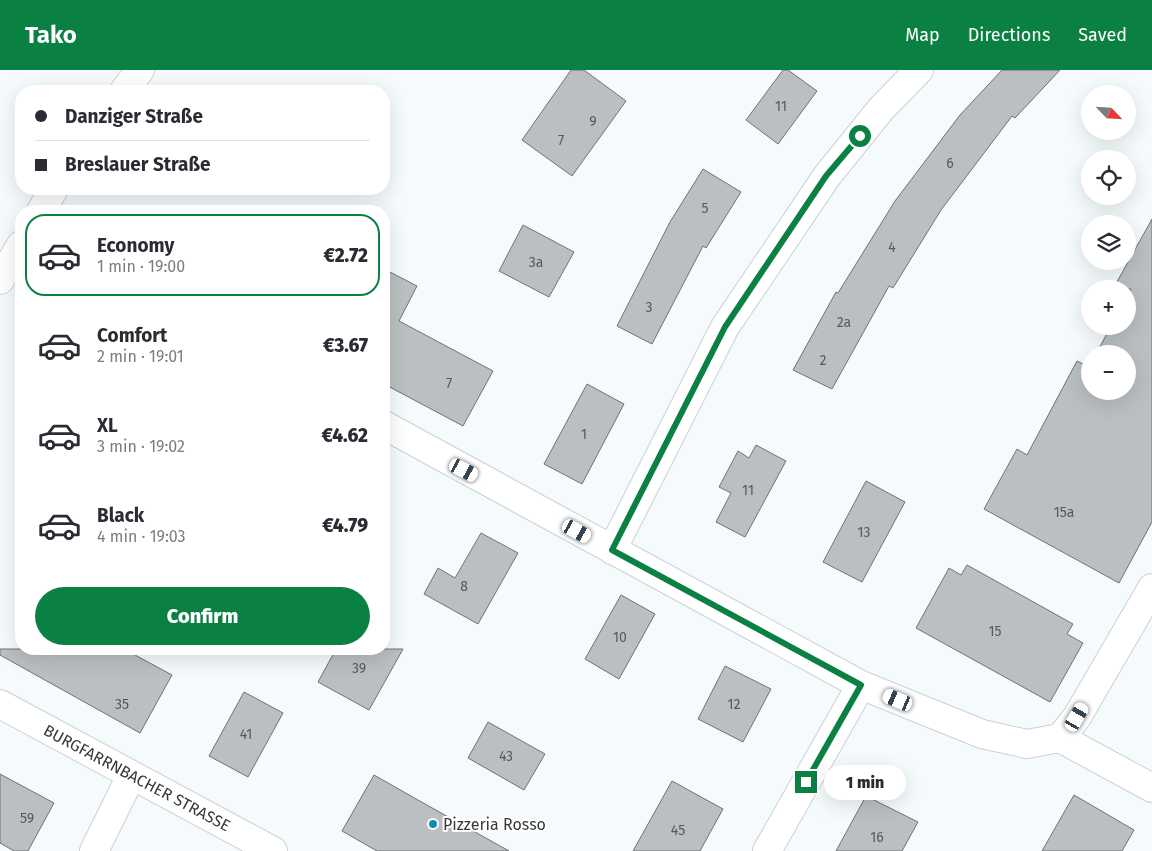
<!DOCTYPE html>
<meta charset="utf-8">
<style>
body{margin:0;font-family:"Fira Sans",sans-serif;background:#f2f2f3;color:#2b2b33;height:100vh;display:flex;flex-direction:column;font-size:19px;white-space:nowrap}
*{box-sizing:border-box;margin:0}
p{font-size:16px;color:#7c7c81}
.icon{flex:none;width:28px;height:28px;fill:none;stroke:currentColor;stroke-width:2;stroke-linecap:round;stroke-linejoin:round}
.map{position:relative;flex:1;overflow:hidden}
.drawer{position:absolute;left:15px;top:135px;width:375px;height:450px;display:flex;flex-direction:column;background:#fff;border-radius:20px;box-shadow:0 5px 20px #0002}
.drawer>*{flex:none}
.hud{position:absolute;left:15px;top:15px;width:375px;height:110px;border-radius:20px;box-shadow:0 5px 20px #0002;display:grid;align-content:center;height:110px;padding:0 20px;background:#fff}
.needle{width:32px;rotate:115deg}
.tools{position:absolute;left:1081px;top:15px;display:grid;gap:10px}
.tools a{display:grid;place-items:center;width:55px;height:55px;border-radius:50%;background:#fff;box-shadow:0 5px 20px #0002;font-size:25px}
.end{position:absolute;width:22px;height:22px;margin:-11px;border:6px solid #0b8043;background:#fff;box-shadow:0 0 0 2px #fff}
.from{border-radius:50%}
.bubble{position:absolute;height:35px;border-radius:18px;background:#fff;box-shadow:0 5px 20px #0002;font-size:16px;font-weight:800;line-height:35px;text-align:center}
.car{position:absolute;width:15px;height:30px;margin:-15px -8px;border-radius:6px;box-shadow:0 0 4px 1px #0007;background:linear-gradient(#fff 24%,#345 0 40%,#fff 0 76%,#345 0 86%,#fff 0)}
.hud b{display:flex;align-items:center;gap:18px;height:48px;font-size:19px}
.hud b+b{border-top:1px solid #e1e1e2}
.hud i{width:12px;height:12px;background:#2b2b33}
ul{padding:9px 0 0;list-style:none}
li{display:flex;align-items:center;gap:15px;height:82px;margin:0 10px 8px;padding:0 10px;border:2px solid transparent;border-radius:20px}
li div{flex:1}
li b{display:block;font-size:19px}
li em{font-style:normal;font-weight:800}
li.active{border-color:#0b8043}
li>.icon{width:45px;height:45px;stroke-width:1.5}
.button{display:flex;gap:10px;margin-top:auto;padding:10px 20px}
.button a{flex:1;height:58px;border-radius:30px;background:#0b8043;color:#fff;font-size:20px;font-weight:800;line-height:58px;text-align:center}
header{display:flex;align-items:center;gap:30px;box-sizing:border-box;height:70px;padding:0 25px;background:#0b8043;color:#fff}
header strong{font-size:24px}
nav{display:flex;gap:28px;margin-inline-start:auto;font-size:18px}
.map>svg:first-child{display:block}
.building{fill:#babfc1;stroke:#6e7375}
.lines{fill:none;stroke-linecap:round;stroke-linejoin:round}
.minor-casing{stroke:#ccd1d3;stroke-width:30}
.minor{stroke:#fff;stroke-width:28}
.route{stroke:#0b8043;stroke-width:6}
.poi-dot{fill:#178baf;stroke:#fff;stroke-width:2}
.labels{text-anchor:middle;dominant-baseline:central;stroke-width:4;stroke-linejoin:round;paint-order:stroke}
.number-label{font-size:14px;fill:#575a5b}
.street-label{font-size:16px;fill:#363839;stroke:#fff}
.poi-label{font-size:16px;fill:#363839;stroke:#fff;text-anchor:start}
</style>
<header>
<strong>Tako</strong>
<nav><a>Map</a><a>Directions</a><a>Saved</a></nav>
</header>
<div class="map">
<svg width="1152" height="781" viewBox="0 0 1152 781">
<rect width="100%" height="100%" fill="#f5fafc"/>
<!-- building -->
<path class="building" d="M571,0H584L626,31L572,106L522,70Z
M783,0H788L817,21L778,74L746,50Z
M1002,0H1060L1015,48L1012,46L941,140L893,218L889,216L832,319L793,300L836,222L838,223L895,131L960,45Z
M703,99L741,122L706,178L703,176L652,274L617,256L670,152Z
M1152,149V452L1119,513L984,439L1017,379L1027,385L1077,291L1089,297L1090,296V321H1128V284H1096L1111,256H1128V226L1131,219H1113Z
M523,155L574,182L549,227L499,201Z
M384,199L417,216L399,251L493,301L463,356L384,314Z
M587,314L624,334L582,414L544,394Z
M756,375L786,391L745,467L716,452L731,423L719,417L738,381L749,388Z
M866,411L905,432L862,512L823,492Z
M481,463L518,483L478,554L424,524L438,498L455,508Z
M967,495L1073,554L1067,564L1083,573L1050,632L916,558L949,498L961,505Z
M621,525L655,544L619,609L585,589Z
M0,579H124L172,605L140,663L0,585Z
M336,579H403L369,640L318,612Z
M725,596L771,619L743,672L698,649Z
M244,622L283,643L248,707L209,686Z
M488,652L545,684L524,720L468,688Z
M0,704L54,733L28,781H14L0,773Z
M374,705L418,730L509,781H377L342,761Z
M672,711L723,739L700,781H633Z
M1074,725L1134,760L1122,781H1042Z
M866,726L918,752L902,781H836Z"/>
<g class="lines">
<!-- minor casing -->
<g class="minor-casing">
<path id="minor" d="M124,21L140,0
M41,141L54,119
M0,210L21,175
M384,355L861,615L982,664L1027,674L1060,668L1077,647L1152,518
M612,480L725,257L827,106L881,39L919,0
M0,634L273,781
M1060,668L1152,718
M94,781L131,706
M767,781L861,615"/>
</g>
<!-- minor -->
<use href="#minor" class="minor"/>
</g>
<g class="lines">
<!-- route -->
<path class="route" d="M806,712L861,615L612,480L725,257L826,106L860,66"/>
</g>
<!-- markers -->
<circle class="poi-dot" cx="433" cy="754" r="5"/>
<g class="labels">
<!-- number labels -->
<g class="number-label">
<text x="781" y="36">11</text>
<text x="593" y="51">9</text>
<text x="561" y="70">7</text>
<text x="950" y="93">6</text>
<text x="705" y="138">5</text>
<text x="892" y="177">4</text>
<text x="536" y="192">3a</text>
<text x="649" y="237">3</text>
<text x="844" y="252">2a</text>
<text x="823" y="290">2</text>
<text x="449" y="313">7</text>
<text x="584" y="364">1</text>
<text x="748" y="420">11</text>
<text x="1064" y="442">15a</text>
<text x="864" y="462">13</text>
<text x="464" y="516">8</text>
<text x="995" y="561">15</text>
<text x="620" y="567">10</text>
<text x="359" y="598">39</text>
<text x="122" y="634">35</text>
<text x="734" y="634">12</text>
<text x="246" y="664">41</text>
<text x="506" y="686">43</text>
<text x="27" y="748">59</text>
<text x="678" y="760">45</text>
<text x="877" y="767">16</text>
</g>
<!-- street labels -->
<g class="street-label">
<text transform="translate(137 708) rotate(28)">BURGFARRNBACHER STRASSE</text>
</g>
<!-- poi labels -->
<g class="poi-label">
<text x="443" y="754">Pizzeria Rosso</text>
</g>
</g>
</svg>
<div class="tools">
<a><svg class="needle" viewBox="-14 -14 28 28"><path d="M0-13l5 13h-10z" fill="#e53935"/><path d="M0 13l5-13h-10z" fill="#7c7c81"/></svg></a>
<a><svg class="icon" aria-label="locate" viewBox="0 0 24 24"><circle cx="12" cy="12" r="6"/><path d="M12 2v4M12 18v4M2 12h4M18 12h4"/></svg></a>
<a><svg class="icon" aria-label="layers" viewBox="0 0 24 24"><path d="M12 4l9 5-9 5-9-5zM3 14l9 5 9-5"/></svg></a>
<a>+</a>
<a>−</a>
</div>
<i class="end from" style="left:860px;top:66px"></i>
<i class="end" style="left:806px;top:712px"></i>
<div class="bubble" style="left:824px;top:695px;width:82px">1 min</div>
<i class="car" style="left:464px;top:400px;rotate:118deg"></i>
<i class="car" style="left:577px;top:461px;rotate:119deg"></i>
<i class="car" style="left:898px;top:630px;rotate:293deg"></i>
<i class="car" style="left:1077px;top:647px;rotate:30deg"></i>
<div class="hud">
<b><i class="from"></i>Danziger Straße</b>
<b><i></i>Breslauer Straße</b>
</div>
<section class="drawer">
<ul>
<li class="active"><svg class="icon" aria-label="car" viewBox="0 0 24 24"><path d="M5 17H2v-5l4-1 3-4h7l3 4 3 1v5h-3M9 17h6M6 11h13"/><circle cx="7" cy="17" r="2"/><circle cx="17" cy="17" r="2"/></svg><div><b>Economy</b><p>1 min · 19:00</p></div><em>€2.72</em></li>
<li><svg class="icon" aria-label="car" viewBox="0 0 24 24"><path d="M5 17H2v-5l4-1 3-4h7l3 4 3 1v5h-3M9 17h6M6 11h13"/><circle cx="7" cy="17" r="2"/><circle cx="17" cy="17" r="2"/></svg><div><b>Comfort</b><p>2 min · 19:01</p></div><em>€3.67</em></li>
<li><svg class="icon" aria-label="car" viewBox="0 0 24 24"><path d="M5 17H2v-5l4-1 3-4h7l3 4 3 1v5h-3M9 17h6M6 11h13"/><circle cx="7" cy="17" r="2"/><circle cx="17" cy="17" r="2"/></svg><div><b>XL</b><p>3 min · 19:02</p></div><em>€4.62</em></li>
<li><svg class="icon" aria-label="car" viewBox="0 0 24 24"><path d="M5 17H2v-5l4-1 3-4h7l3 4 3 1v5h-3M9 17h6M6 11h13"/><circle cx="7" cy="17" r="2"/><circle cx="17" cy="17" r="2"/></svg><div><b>Black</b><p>4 min · 19:03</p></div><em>€4.79</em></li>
</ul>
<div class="button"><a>Confirm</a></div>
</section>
</div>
